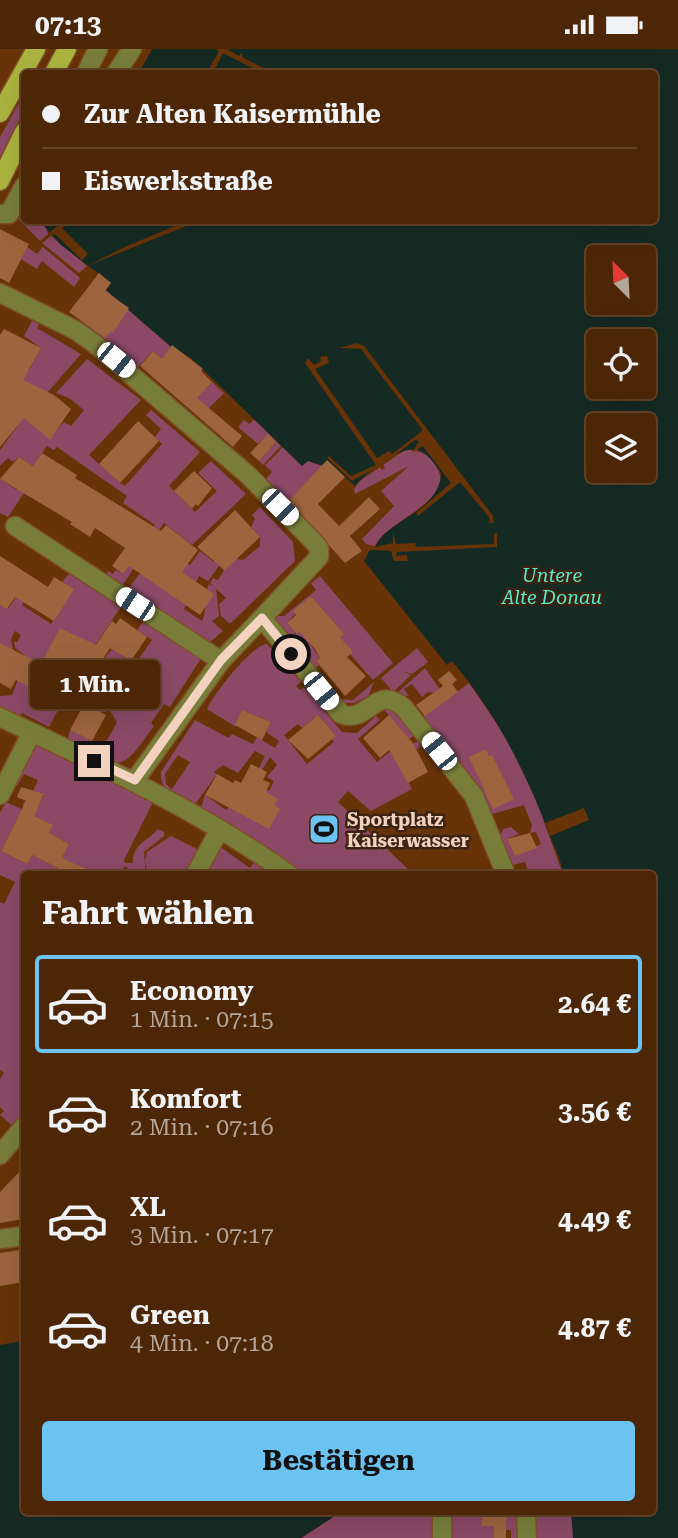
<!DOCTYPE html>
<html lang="de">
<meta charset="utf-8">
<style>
body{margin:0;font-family:"Roboto Serif",serif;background:#573213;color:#f1f3f6;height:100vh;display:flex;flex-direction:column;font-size:26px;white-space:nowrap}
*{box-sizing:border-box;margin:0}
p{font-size:23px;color:#b3a59a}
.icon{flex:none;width:38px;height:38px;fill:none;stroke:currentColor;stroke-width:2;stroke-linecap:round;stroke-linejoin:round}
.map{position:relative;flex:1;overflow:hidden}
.panel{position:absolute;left:21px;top:822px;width:635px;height:644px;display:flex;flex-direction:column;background:#4d2605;border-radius:7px;box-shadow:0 7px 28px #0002,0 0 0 2px #644327}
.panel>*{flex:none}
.guide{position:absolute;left:21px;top:21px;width:637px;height:154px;border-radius:7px;box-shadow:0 7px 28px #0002,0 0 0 2px #644327;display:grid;align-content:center;height:154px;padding:0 21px;background:#4d2605}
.needle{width:46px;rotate:336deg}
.controls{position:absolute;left:586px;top:196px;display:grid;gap:14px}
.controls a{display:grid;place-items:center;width:70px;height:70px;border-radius:7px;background:#4d2605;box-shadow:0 7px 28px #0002,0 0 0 2px #644327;font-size:35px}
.end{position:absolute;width:32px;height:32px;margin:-16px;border:9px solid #f3d3bf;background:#111;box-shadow:0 0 0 4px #111}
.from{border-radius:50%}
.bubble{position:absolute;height:49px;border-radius:7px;background:#4d2605;box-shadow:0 7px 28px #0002,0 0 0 2px #644327;font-size:23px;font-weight:700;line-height:49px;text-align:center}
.car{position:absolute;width:21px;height:42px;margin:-21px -10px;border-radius:9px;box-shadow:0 0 5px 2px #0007;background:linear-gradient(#fff 24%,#345 0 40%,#fff 0 76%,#345 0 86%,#fff 0)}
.guide b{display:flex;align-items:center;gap:24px;height:66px;font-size:26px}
.guide b+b{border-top:2px solid #644327}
.guide i{width:18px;height:18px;background:#f1f3f6}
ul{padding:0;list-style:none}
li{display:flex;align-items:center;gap:21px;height:98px;margin:0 14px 10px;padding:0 7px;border:4px solid transparent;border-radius:7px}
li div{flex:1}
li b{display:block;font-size:26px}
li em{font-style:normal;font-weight:700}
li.on{border-color:#6bc3f2}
li>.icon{width:63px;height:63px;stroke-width:1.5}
h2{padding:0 21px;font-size:32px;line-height:84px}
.action{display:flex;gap:14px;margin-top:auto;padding:14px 21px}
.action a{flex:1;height:80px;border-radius:7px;background:#6bc3f2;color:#111;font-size:28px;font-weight:700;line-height:80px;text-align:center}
.status{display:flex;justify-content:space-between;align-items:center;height:49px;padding:0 35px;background:#4d2605;direction:ltr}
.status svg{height:19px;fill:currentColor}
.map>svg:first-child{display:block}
.green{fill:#8b4966;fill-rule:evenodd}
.water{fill:#162a24;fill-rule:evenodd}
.pier{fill:#673307}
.building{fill:#9d643e}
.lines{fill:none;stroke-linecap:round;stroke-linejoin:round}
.minor-casing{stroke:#805028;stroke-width:21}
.major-casing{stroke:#805028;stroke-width:21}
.minor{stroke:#787e3a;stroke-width:18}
.major{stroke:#abb43f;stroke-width:18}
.route{stroke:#f3d3bf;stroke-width:9}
.labels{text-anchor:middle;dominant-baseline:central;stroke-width:5;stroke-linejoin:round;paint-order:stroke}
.poi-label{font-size:18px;font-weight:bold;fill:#f3d3bf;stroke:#3b2313;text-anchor:start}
.water-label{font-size:19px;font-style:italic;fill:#53ecc7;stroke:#3b2313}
</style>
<div class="status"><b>07:13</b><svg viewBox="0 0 49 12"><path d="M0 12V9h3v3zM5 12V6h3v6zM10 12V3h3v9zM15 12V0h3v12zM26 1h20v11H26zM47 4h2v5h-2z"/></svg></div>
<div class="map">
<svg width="678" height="1489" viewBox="0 0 678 1489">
<rect width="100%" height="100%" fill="#673307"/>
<!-- green -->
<path class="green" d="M24,45V61L0,109V88Z
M24,145V172H44L48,185L40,192L18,170L20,165L18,157Z
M51,187L87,217L79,224L42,194Z
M27,198L37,205L43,198L80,229L74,238L42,212L37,220L21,210Z
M106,241L151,281L178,298L176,322L153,302L138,318L84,274L89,267L74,256L81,248L94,257Z
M32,272L39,275L37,279L81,305L47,344L3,321H29L41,299L24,287Z
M87,310L141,351L89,406L120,434L125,437L162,395L155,388L161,380L146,366L151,361L200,403L169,437L195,463L217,442L198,424L211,412L246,445L192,496L164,474L122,537L106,526L108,522L113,525L116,521L123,525L155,476L123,454L127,447L57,398L54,401L47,397L33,417L19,408L13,413L8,409L0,417V401L31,359L58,379L64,373L71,377L84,361L69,349L56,344Z
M212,333L224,344L208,360L188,358Z
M255,370L281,397L263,416L259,412L276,393L268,386L258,395L238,378L244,371L249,375Z
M283,398L302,417L308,412L323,417L289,452L266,430L272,423L265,416Z
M405,401C426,400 441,414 441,436C428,461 384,477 375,497L366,495L362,490L394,457L381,442L409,417L355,445L354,440L360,432Z
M0,430L17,441L21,436L26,441L8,468L0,464Z
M260,458L293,493L295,512L230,575L221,567L219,555L226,549L210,534L213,529L218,531L224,521L219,517L208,532L199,527L184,560L202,572C208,562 203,546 209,535L216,539L219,567L212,572L223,582L209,594L127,541L161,497L190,516L200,502L214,513L222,505L207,488L211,484L237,510L243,511L260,497V488L251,478L255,470L252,466Z
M69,525L121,558L85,611L96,619L112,600L135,615L152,591L137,581L145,570L195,604L200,611L170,658L164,655L151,674L154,677C117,729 122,718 67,693L70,681L96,694L107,691L117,673L110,662L100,663L66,646L49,678L22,664L19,668L0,660V647L12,646L27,608L15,599L14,592L17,593L21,586L15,582L11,590L13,601L3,596L0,600V556L8,560L30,527L32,540L22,556L51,575L73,540L62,533Z
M320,527L393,614L373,631L350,605L352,603L340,588L343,584L311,547L287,574L297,585L306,578L309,593L320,609L316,612L319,616L314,620L338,650L353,651L374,633L368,647L354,654H341L273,571L278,567H284L316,541L311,534Z
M267,595L301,633L296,637L300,641L304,638L342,683L357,684L376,667L380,671L358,690L377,713L408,688L384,661L391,658L417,685L406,692L409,697L420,691L423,696L397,713L412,740L371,762L348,742L338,753L414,826H203L219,797L250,819L265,797L200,762L205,746L226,761L255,735L269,742L274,732L267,728L277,716L270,708L262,721L259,719L265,707L255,702L238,724L223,716L214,723L217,725L194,757C179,749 159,743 161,723L195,671L229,689L232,685L253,695L257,688L275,699L279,692L266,683L271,673L242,661L236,678L207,660C213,646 251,596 267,595ZM318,666L336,687L332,690L334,693L307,715L284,686L298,675L302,679ZM178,706L190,713L172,740L166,735L165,725Z
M417,599L428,613L412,625L402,622L411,626L393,643L381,629Z
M425,619L443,645L428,643L422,648L412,635L404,640L409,647L395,646Z
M469,634L506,688L537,753L563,826H529L525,813L509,817L499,790L503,780L511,778L519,785L507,790L515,807L541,795L536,783L530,784L532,776L524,756L489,766L472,729L423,667Z
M37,695L154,751L124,811L125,814H133C132,795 148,792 158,780L164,783V787L144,803L146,826H138L125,817L120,826H24V1065L14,1078L0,1066L4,1062L0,1058V1030L4,1024L0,1021V853L4,855L15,833L0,826V764L6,753L22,760L1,802L27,815L32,806L57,819L69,795L49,784L52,776L26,763L28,760L22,757L25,752L38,758L44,746L33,742L38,731L24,725L17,737L15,735Z
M171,787L201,802L188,826L168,821L165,826H148L145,812L147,803Z
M341,1463H437L438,1489H301Z
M447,1463H522L523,1489H511V1481H494V1489H449Z
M531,1463H609L578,1489H531Z"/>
<!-- water -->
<path class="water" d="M152,0H678V1489H573L571,1463H653V826H563C562,812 554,798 549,785C526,722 495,663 452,612L447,616L364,512L370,501H375C379,473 440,465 441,424C435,416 428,403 417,401C399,397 367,424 355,437L328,412L323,417L308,412L302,417L191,309L171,298L106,241L111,234L61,196L44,177V172H654V24H139ZM598,208H644V254H598ZM598,292H644V338H598ZM598,376H644V422H598Z
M21,1292L24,1295V1463H341L301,1489H0V1296Z"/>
<!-- pier -->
<path class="pier" d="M216,0H227L239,7L242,3V8L273,24H262L223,4L213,24H207L219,2Z
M63,172H72L62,179L88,205L82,211L56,186L48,185Z
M187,172L194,174L87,217L127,197Z
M357,294L364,297L493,467L494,474H490L489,468L460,433L418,467L416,464L451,434L423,397L412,404L419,392L415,391L383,415L385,419L382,421L379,417L352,432L327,409L329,407L351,427L376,416L305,314L308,309L314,316L321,312L320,308L327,307L329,314L315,320L377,409L389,402L392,405L421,383L422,380L361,300L339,299Z
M393,482L396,495L415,494L416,498L494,495V485L497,484V498L397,503L396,507L407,506L408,512H394L391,502L375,501V498L393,494Z
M584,759L589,771L550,787L545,774Z"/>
<!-- building -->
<path class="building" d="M0,180L29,195L9,234L0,229Z
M99,224L111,234L105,242L129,259L113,284L111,282L105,289L69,263Z
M4,280L41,299L23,331L54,346L71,360L50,391L24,369L0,398V286Z
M172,296L203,320L201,322L212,333L197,349L242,387L233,398L140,317L153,302L162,310Z
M138,372L159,392L120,434L99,415Z
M268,385L276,393L259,412L250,404Z
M42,404L77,426L75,429L161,482L166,476L198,501L182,523L214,545L200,566L129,517L123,525L112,517L125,499L95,479L90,488L70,475L72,473L0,430L19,408L33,417Z
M327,411L345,428L318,455L339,477L369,448L380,460L350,487L362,502L345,514L289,452Z
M194,422L212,439L198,457L196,455L192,460L174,442Z
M235,461L260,488L225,521L197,498Z
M0,507L48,538L54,528L74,540L54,572L15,548L7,560L0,556Z
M311,547L344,585L340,588L353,603L347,608L366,627L345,647L316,612L320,609L315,600L300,583L297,585L287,574L296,566L293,562Z
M120,569L147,588L131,612L110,599L88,633L66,622L53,649L16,631L11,640L0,634V594L41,615L60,579L96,596L112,572L116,575Z
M449,622L457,631L452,635L458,643L425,667L416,656L443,637L438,631Z
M84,655L106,666L92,692L70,681Z
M242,661L271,673L262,691L235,676Z
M318,666L336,687L308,710L288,691Z
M389,666L413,694L428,723L408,734L389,701L380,709L363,689Z
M486,700L489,707L492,706L514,750L493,760L469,708Z
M251,715L267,723L263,731L270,734L266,743L278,750L274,756L280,760L269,780L205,746L217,725L233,734L235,731L241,734Z
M21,738L44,745L34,767L53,776L49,784L69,795L62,809L100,826H71L32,806L27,815L1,802L26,752L17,748Z
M530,784L537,799L515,807L507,790Z
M24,1118V1170L0,1174V1143Z
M20,1201L24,1233L0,1237V1204Z
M482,1463L506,1464V1489H494V1477H482Z"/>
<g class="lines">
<!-- minor casing -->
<g class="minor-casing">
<path id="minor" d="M86,24L98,0
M116,24L132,0
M0,165H9L24,137
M0,244L75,281L95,295L248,426L312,491L319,499V508L262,569L341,665C368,676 376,633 404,659L474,747L506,826
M15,477L221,612
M0,668C100,716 199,761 290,826
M135,731L221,612L262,569
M0,746L32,683
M195,826L220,780
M0,1106L24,1077
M0,1190L24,1187
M442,1463V1489
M526,1463L527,1489"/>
</g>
<!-- major casing -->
<g class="major-casing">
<path id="major" d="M54,24L67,0
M0,64L36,0
M0,132L24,83"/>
</g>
<!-- minor -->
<use href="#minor" class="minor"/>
<!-- major -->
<use href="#major" class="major"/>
</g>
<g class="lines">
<!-- route -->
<path class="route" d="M94,712L135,731L221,611L262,569L291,605"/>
</g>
<!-- icons -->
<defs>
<g id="stadium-square" transform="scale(1.575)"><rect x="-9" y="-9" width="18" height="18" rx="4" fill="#6bc3f2" stroke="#3b2313"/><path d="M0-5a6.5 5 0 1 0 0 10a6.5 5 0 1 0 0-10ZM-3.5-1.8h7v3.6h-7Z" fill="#111"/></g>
</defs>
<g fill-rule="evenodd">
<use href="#stadium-square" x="324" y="780"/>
</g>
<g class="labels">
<!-- poi labels -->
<g class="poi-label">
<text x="347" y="770">Sportplatz<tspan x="347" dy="21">Kaiserwasser</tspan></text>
</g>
<!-- water labels -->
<g class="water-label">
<text x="552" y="526">Untere<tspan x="552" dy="22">Alte Donau</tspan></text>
</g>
</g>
</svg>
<div class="controls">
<a><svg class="needle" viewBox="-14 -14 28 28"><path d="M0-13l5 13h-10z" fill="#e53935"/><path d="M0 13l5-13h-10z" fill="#b3a59a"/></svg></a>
<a><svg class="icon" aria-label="locate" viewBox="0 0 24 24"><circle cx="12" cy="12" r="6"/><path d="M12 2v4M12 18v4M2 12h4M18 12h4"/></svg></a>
<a><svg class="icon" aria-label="layers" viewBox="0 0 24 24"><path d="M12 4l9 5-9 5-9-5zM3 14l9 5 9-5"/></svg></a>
</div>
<i class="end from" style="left:291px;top:605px"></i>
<i class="end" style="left:94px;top:712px"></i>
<div class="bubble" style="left:30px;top:611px;width:130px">1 Min.</div>
<i class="car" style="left:116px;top:311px;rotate:129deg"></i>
<i class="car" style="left:280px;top:458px;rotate:135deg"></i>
<i class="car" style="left:135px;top:555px;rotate:303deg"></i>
<i class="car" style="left:321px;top:642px;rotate:141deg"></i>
<i class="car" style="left:439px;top:702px;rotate:321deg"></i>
<div class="guide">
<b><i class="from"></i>Zur Alten Kaisermühle</b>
<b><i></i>Eiswerkstraße</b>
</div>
<section class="panel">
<h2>Fahrt wählen</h2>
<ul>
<li class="on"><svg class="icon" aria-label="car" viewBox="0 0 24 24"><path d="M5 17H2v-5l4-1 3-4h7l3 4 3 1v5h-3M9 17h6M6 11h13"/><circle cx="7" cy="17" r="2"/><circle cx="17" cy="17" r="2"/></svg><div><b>Economy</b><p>1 Min. · 07:15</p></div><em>2.64 €</em></li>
<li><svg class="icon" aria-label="car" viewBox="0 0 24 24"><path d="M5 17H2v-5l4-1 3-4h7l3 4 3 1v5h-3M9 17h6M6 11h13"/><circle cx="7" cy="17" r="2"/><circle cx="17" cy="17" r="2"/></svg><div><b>Komfort</b><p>2 Min. · 07:16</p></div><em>3.56 €</em></li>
<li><svg class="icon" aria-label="car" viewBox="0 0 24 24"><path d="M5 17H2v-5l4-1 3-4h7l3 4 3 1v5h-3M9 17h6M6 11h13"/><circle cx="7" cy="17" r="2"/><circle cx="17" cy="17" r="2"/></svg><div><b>XL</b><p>3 Min. · 07:17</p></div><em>4.49 €</em></li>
<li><svg class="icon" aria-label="car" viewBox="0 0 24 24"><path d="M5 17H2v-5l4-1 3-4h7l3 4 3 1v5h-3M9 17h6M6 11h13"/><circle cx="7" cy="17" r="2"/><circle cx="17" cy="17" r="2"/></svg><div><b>Green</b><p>4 Min. · 07:18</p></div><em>4.87 €</em></li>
</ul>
<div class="action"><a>Bestätigen</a></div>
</section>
</div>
